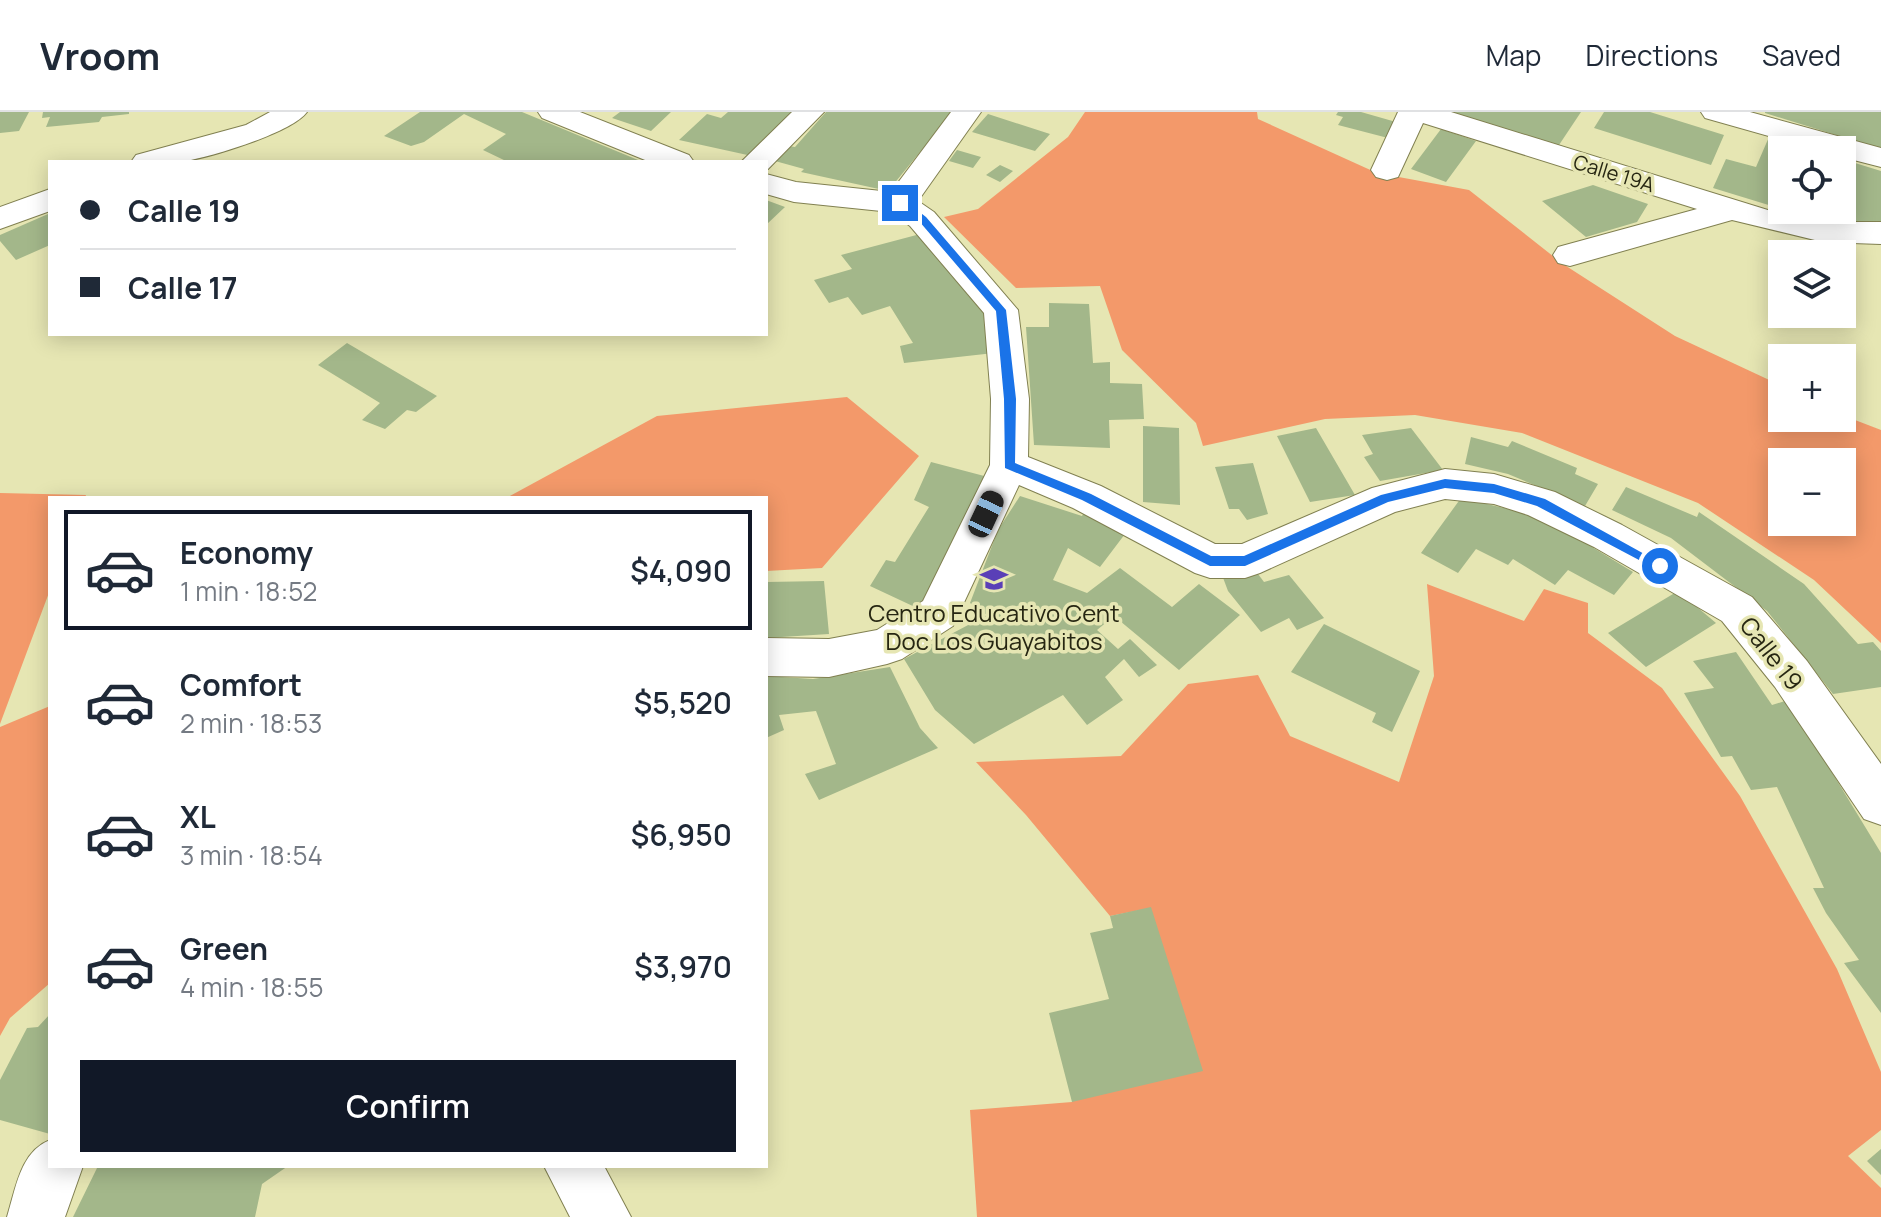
<!DOCTYPE html>
<meta charset="utf-8">
<style>
body{margin:0;font-family:Manrope,sans-serif;background:#f6f6f7;color:#1f2937;height:100vh;display:flex;flex-direction:column;font-size:30px;white-space:nowrap}
*{box-sizing:border-box;margin:0}
p{font-size:26px;color:#747a83}
.icon{flex:none;width:44px;height:44px;fill:none;stroke:currentColor;stroke-width:2;stroke-linecap:round;stroke-linejoin:round}
.map{position:relative;flex:1;overflow:hidden}
.sheet{position:absolute;left:48px;top:384px;width:720px;height:672px;display:flex;flex-direction:column;background:#fff;border-radius:0px;box-shadow:0 4px 20px #0003}
.sheet>*{flex:none}
.hud{position:absolute;left:48px;top:48px;width:720px;height:176px;border-radius:0px;box-shadow:0 4px 20px #0003;display:grid;align-content:center;height:176px;padding:0 32px;background:#fff}
.controls{position:absolute;left:1768px;top:24px;display:grid;gap:16px}
.controls a{display:grid;place-items:center;width:88px;height:88px;border-radius:0px;background:#fff;box-shadow:0 4px 20px #0003;font-size:40px}
.end{position:absolute;width:36px;height:36px;margin:-18px;border:10px solid #1a73e8;background:#fff;box-shadow:0 0 0 4px #fff}
.from{border-radius:50%}
.car{position:absolute;width:24px;height:48px;margin:-24px -12px;border-radius:10px;box-shadow:0 0 6px 2px #0007;background:linear-gradient(#222 24%,#8ab4d8 0 40%,#222 0 76%,#8ab4d8 0 86%,#222 0)}
.hud b{display:flex;align-items:center;gap:28px;height:76px;font-size:30px}
.hud b+b{border-top:2px solid #e0e1e3}
.hud i{width:20px;height:20px;background:#1f2937}
ul{padding:14px 0 0;list-style:none}
li{display:flex;align-items:center;gap:24px;height:120px;margin:0 16px 12px;padding:0 16px;border:4px solid transparent;border-radius:0px}
li div{flex:1}
li b{display:block;font-size:30px}
li em{font-style:normal;font-weight:600}
li.current{border-color:#111827}
li>.icon{width:72px;height:72px;stroke-width:1.5}
.button{display:flex;gap:16px;margin-top:auto;padding:16px 32px}
.button a{flex:1;height:92px;border-radius:0px;background:#111827;color:#fff;font-size:32px;font-weight:600;line-height:92px;text-align:center}
header{display:flex;align-items:center;gap:48px;box-sizing:border-box;height:112px;padding:0 40px;background:#fff;border-bottom:2px solid #e0e1e3}
header strong{font-size:38px}
nav{display:flex;gap:44px;margin-inline-start:auto;font-size:28px}
.map>svg:first-child{display:block}
.forest{fill:#f3996a;fill-rule:evenodd}
.building{fill:#a3b78a}
.lines{fill:none;stroke-linecap:round;stroke-linejoin:round}
.minor-casing{stroke:#818051;stroke-width:2}
.minor{fill:#fff;fill-rule:evenodd}
.route{fill:#1a73e8}
.labels{text-anchor:middle;dominant-baseline:central;stroke-width:7;stroke-linejoin:round;paint-order:stroke}
.far-street-label{font-size:20px;fill:#262612;stroke:#e6e6b3}
.poi-label{font-size:24px;fill:#262612;stroke:#e6e6b3}
.street-label{font-size:24px;fill:#262612;stroke:#e6e6b3}
</style>
<header>
<strong>Vroom</strong>
<nav><a>Map</a><a>Directions</a><a>Saved</a></nav>
</header>
<div class="map">
<svg width="1881" height="1105" viewBox="0 0 1881 1105">
<rect width="100%" height="100%" fill="#e6e6b3"/>
<!-- forest -->
<path class="forest" d="M1085,0H1257L1258,7L1377,61L1469,78L1563,152L1675,224L1782,274V306H1842V303L1881,318V531L1814,468L1698,391L1522,321L1415,303L1325,307L1203,334L1196,311L1122,238L1100,174L1016,176L944,105L978,97L1068,25ZM1782,350H1842V410H1782Z
M847,285L919,344L822,456L766,459V386H506L657,304Z
M0,381L86,383L85,386H50V478L0,612Z
M1427,472L1524,509L1544,477L1588,491V521L1662,576L1740,684L1837,857L1881,960V1018L1848,1044L1881,1076V1105H977L970,998L1072,990L1151,796L1110,804L1026,703L976,650L1121,644L1188,572L1258,563L1290,624L1399,670L1434,564Z
M50,594V871L10,906L0,924V615Z"/>
<!-- building -->
<path class="building" d="M0,0H29L19,19L0,21Z
M43,0H129V2L102,5L99,10L46,15L50,5L42,6Z
M420,0H522L643,50H508L483,38L506,22L464,2L424,30L411,34L384,24Z
M620,0H671L651,19L612,6Z
M728,0H794L752,44L679,28L707,2L721,6Z
M826,0H953L888,79L801,60L804,57L775,49L789,34L795,35Z
M1338,0H1361L1396,10L1388,26L1338,13L1343,5L1336,3Z
M1450,0H1581L1557,36Z
M1604,0H1650L1724,23L1711,53L1594,16Z
M1881,0V37L1765,1V0Z
M988,2L1050,22L1035,39L972,20Z
M1441,17L1476,29L1446,70L1411,57Z
M1769,25L1801,34L1799,38H1782V97L1713,76L1726,47L1756,55Z
M957,38L981,45L973,56L949,49Z
M1842,47L1881,59V111L1843,112L1787,99L1842,98Z
M1000,53L1013,59L1000,70L986,63Z
M1593,73L1648,92L1637,110L1586,125L1542,89Z
M766,88L785,95L766,113Z
M48,102L50,133L16,148L0,129V123Z
M924,121L990,202L994,241L904,251L900,234L913,231L890,194L862,203L848,185L829,191L814,168L852,157L841,143Z
M1049,191L1089,192L1093,251L1110,250V271L1142,272L1144,307L1109,308L1110,336L1034,333L1026,215H1049Z
M347,231L437,284L416,300L407,298L385,317L362,308L380,291L318,253Z
M1143,314L1179,316L1180,393L1143,390Z
M1316,316L1355,383L1310,390L1277,324Z
M1411,316L1443,358L1380,369L1364,345L1373,342L1362,323Z
M1471,325L1508,335L1512,329L1577,356L1575,362L1598,372L1585,394L1508,362L1465,352Z
M931,350L988,365L939,467L917,496L870,474L886,448L895,450L929,395L914,388Z
M1253,351L1268,402L1247,408L1239,397H1229L1215,355Z
M1626,375L1697,405L1699,400L1804,472L1858,532L1873,530L1881,539V575L1833,582L1767,499L1671,426L1612,398Z
M1020,384L1082,404L1086,397L1128,418L1100,455L1068,436L1053,468L1087,481L1120,456L1172,495L1199,472L1240,503L1179,558L1114,504L1097,518L1118,537L1130,527L1157,553L1139,565L1124,547L1105,565L1123,588L1087,613L1063,583L974,632L935,598L904,547L987,503L970,491L998,418Z
M1461,386L1543,405L1633,460L1614,483L1568,458L1555,473L1513,447L1508,453L1476,437L1458,461L1421,441Z
M1258,462L1264,470L1289,463L1324,506L1297,518L1289,506L1261,520L1228,479L1222,463Z
M824,469L829,522L766,526V470Z
M1678,479L1716,511L1646,555L1608,521Z
M1324,512L1420,559L1392,620L1372,610L1376,601L1291,560Z
M1736,540L1772,593L1788,588L1881,741V901L1844,851L1859,848L1826,801L1813,776H1824L1777,675L1751,678L1732,644L1721,645L1684,581L1714,576L1693,549Z
M890,555L920,616L938,636L819,688L805,662L836,652L816,599L779,603L784,618L766,626V564L813,567Z
M1151,795L1203,959L1072,990L1049,901L1109,887L1090,821L1113,816L1110,804Z
M50,902V1022L0,1008V968L27,916L38,915Z
M1881,1037V1063L1867,1049Z
M98,1054H288L262,1072L255,1105H73Z"/>
<g class="lines">
<!-- minor casing -->
<g class="minor-casing">
<path id="minor" d="M270,0H307C292,21 208,46 181,50C165,52 148,50 131,50L136,43L246,13Z
M538,0H580L689,43L694,50H650L542,6Z
M792,0H824L768,57L766,50H741Z
M951,0H981L918,89L934,100L1018,198L1029,287L1028,345L1101,374L1215,432H1242L1372,376L1445,357L1494,362L1555,380L1622,413L1752,485L1807,549L1881,652V713L1864,707L1775,575L1722,509L1594,435L1528,403L1494,392L1445,387L1395,400L1260,461L1245,466H1210L1195,461L1073,396L1019,373L953,514L902,547L887,552L829,565L766,564V526L829,527L877,518L923,489L990,353L991,287L984,201L910,114L891,100L794,90L766,82V62L796,70L891,80Z
M1398,0H1451L1771,99L1837,110H1881V132L1823,130L1732,108L1570,154L1558,151L1553,143L1558,135L1697,97L1423,11L1398,65L1387,68L1376,65L1371,58Z
M1701,0H1750L1881,36V55L1842,45V38H1818L1705,6Z
M50,77V99L0,117V95Z
M50,1028V1054H83L65,1105H7C16,1076 20,1040 50,1028Z
M544,1054H604L631,1105H570Z"/>
</g>
<!-- minor -->
<use href="#minor" class="minor"/>
</g>
<!-- route -->
<path class="route" d="M897,88H904L926,105L1006,198L1016,287L1015,351L1091,382L1211,444H1244L1381,383L1445,367L1494,372L1545,387L1666,454L1664,457H1656L1537,394L1494,381L1445,376L1388,390L1245,454H1210L1082,388L1005,356L1004,287L996,199L919,109L897,93Z"/>
<!-- icons -->
<defs>
<g id="school-bare" transform="scale(2.16)"><path d="M0-5L7-2L0 1L-7-2ZM-4 1L0 2.5L4 1V4Q0 6-4 4Z" fill="#5a3fb7" stroke="#e6e6b3" stroke-width="2.5" paint-order="stroke"/></g>
</defs>
<g fill-rule="evenodd">
<use href="#school-bare" x="994" y="467"/>
</g>
<g class="labels">
<!-- far-street labels -->
<g class="far-street-label">
<text transform="translate(1614 61) rotate(17)">Calle 19A</text>
</g>
<!-- poi labels -->
<g class="poi-label">
<text x="994" y="500">Centro Educativo Cent<tspan x="994" dy="28">Doc Los Guayabitos</tspan></text>
</g>
<!-- street labels -->
<g class="street-label">
<text transform="translate(1772 541) rotate(52)">Calle 19</text>
</g>
</g>
</svg>
<div class="controls">
<a><svg class="icon" aria-label="locate" viewBox="0 0 24 24"><circle cx="12" cy="12" r="6"/><path d="M12 2v4M12 18v4M2 12h4M18 12h4"/></svg></a>
<a><svg class="icon" aria-label="layers" viewBox="0 0 24 24"><path d="M12 4l9 5-9 5-9-5zM3 14l9 5 9-5"/></svg></a>
<a>+</a>
<a>−</a>
</div>
<i class="end from" style="left:1660px;top:454px"></i>
<i class="end" style="left:900px;top:91px"></i>
<i class="car" style="left:986px;top:402px;rotate:25deg"></i>
<div class="hud">
<b><i class="from"></i>Calle 19</b>
<b><i></i>Calle 17</b>
</div>
<section class="sheet">
<ul>
<li class="current"><svg class="icon" aria-label="car" viewBox="0 0 24 24"><path d="M5 17H2v-5l4-1 3-4h7l3 4 3 1v5h-3M9 17h6M6 11h13"/><circle cx="7" cy="17" r="2"/><circle cx="17" cy="17" r="2"/></svg><div><b>Economy</b><p>1 min · 18:52</p></div><em>$4,090</em></li>
<li><svg class="icon" aria-label="car" viewBox="0 0 24 24"><path d="M5 17H2v-5l4-1 3-4h7l3 4 3 1v5h-3M9 17h6M6 11h13"/><circle cx="7" cy="17" r="2"/><circle cx="17" cy="17" r="2"/></svg><div><b>Comfort</b><p>2 min · 18:53</p></div><em>$5,520</em></li>
<li><svg class="icon" aria-label="car" viewBox="0 0 24 24"><path d="M5 17H2v-5l4-1 3-4h7l3 4 3 1v5h-3M9 17h6M6 11h13"/><circle cx="7" cy="17" r="2"/><circle cx="17" cy="17" r="2"/></svg><div><b>XL</b><p>3 min · 18:54</p></div><em>$6,950</em></li>
<li><svg class="icon" aria-label="car" viewBox="0 0 24 24"><path d="M5 17H2v-5l4-1 3-4h7l3 4 3 1v5h-3M9 17h6M6 11h13"/><circle cx="7" cy="17" r="2"/><circle cx="17" cy="17" r="2"/></svg><div><b>Green</b><p>4 min · 18:55</p></div><em>$3,970</em></li>
</ul>
<div class="button"><a>Confirm</a></div>
</section>
</div>
